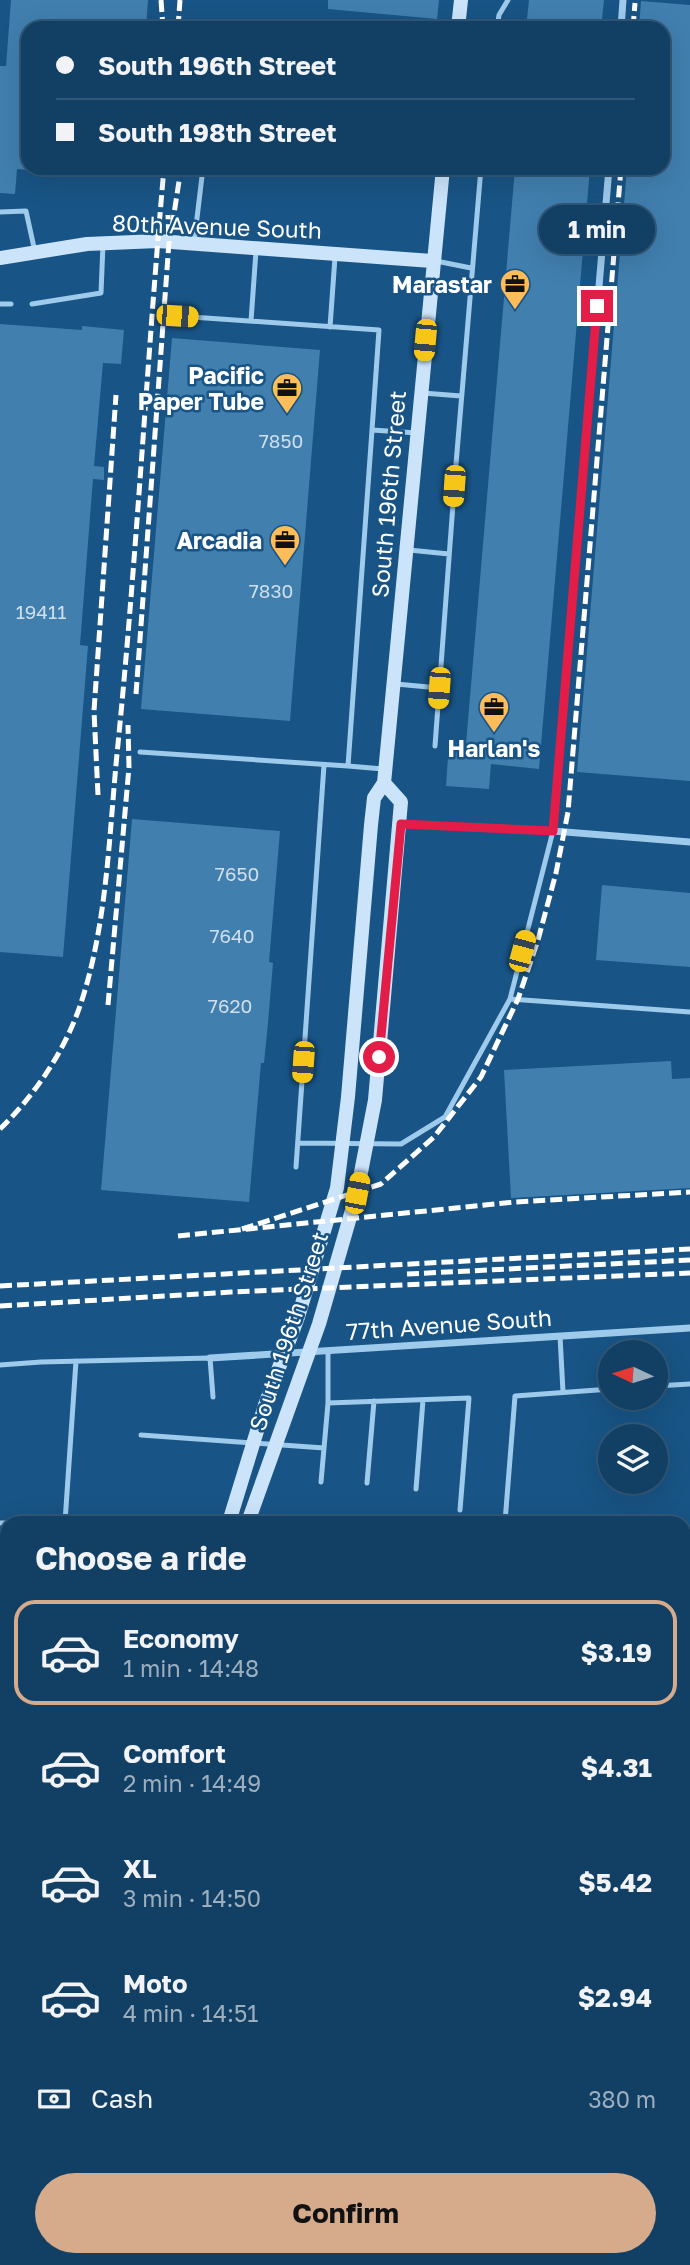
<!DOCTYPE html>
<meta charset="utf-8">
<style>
body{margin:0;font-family:"Golos Text",sans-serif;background:#1f4a6d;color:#f1f3f6;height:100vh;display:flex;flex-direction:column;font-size:26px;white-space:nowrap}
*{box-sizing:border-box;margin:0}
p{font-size:23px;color:#9cafbf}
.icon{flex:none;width:38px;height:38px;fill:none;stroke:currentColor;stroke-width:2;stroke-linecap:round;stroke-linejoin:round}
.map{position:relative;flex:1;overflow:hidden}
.panel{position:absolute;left:0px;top:1516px;width:691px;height:751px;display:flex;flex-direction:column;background:#123f64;border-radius:21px 21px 0 0;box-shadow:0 7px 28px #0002,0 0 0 2px #315878}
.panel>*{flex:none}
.guide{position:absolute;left:21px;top:21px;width:649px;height:154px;border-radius:21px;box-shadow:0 7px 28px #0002,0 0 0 2px #315878;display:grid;align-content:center;height:154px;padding:0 35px;background:#123f64}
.needle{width:46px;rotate:274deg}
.buttons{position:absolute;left:598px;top:1340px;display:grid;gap:14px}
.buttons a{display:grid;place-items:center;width:70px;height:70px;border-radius:50%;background:#123f64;box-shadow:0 7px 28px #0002,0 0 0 2px #315878;font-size:35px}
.end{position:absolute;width:32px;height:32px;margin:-16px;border:9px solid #e11d48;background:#fff;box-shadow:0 0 0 4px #fff}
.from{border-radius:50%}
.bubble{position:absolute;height:49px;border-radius:24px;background:#123f64;box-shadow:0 7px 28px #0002,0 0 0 2px #315878;font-size:23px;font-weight:700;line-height:49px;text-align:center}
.car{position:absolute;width:21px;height:42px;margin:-21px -10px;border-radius:9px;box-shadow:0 0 5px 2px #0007;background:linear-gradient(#f5c518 24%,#345 0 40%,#f5c518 0 76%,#345 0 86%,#f5c518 0)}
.guide b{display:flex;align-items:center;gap:24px;height:66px;font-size:26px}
.guide b+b{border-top:2px solid #315878}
.guide i{width:18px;height:18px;background:#f1f3f6}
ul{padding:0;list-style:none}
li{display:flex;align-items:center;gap:21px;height:105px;margin:0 14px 10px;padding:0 21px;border:4px solid transparent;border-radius:21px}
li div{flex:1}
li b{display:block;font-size:26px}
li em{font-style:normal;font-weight:700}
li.active{border-color:#d6ab8b}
li>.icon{width:63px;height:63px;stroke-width:1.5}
h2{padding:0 35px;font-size:32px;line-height:84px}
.pay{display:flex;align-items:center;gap:18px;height:77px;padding:0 35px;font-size:26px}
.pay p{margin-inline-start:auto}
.button{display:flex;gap:14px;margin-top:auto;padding:14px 35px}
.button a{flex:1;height:80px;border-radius:42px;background:#d6ab8b;color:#111;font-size:28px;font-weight:700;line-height:80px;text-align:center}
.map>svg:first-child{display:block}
.green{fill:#286da3}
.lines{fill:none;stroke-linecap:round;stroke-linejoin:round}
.stream{stroke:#91c7ef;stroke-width:5}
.building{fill:#417faf}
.path{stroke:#9ecaec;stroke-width:2.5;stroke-dasharray:3.5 5;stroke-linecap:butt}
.lane{stroke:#9ecaec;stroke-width:5}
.street{stroke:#9ecaec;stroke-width:7}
.secondary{stroke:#cbe4f9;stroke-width:14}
.rail{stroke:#fff;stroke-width:5;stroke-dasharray:12 5;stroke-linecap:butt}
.route{stroke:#e11d48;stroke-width:9}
.labels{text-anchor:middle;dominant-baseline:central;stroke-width:5;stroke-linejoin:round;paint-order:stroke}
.number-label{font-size:19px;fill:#d0dfeb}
.street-label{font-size:23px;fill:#fff;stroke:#185485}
.poi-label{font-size:23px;font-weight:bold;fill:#fff;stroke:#185485;text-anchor:end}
</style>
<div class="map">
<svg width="690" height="2265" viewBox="0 0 690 2265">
<rect width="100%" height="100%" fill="#185485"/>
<!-- green -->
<path class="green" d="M684,1938L690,1939V2265H536L500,2259H684Z
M0,1982L7,1988V2229L0,2228Z"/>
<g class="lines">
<!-- stream -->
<path class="stream" d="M0,2024L7,2028
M455,2259L462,2265"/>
</g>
<!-- building -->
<path class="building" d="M11,0H148L146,28H28V170L17,169L15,194L0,193V66H6Z
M328,0H439L437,19L328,9Z
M529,0H604L601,28H526Z
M641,1L690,5V781L577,772L627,168H663V28H639Z
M515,168H590L539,769L491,764L489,789L446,786L449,743L466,744Z
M0,324L82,330V326L124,330L121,364L103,363L94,466L104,467V480L93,479L80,645L88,646L63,957L0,952Z
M172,338L320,350L290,721L141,709Z
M132,819L280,831L269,962L273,963L268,1023L264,1063H261L249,1202L101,1190Z
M602,885L690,893V967L596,960Z
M671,1061L672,1079L690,1078V1188L511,1198L504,1070Z"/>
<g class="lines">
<!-- path -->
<path class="path" d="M0,1884L7,1885
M684,1931H690
M143,2259L150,2265
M207,2265L210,2259"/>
<!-- lane -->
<path class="lane" d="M497,28L499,15L508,0
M0,212L26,211L35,252
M194,243L203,168
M436,261L471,268
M0,304H11
M32,304L101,293L103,244
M177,316L379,330L372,430L417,433
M251,321L256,251
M330,327L335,257
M423,393L461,396
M372,430L348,766L383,769
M409,550L449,554
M396,684L439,688
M435,746L456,464L481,168
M140,752L348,766
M553,831L510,999L690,1012
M298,1143L401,1144L445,1117L510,999
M296,1167L324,765
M560,1336L563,1392
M0,1365L41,1362L210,1358L213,1397
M656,1386L690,1384
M328,1403L469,1398L460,1510
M141,1435L324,1448
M321,1482L328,1403V1351
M367,1483L374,1401
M416,1489L423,1400
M65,1522L76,1361
M505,1522L515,1396L611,1389
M0,1523H7
M684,1574L690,1575
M684,1715H690
M0,1748H7
M609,2259L630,2265"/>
<!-- street -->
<path class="street" d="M621,28L623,0
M401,824L553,831L690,842
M553,831L609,168
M210,1358L690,1328"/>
<!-- secondary -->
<path class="secondary" d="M458,28L461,0
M0,258L87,244L158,241L432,261
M229,1522L265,1405L298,1317L337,1188L348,1097L371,825L374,798L384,783L443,168
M248,1522L319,1324L357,1193L375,1100L401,802L384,783
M174,2265L175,2259"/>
<!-- rail -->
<path class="rail" d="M161,0L163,28
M178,28L180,0
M633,28L635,3
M172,227L181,168
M136,694L169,242L168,215
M98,795L94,711L116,395
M108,1005L129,767L128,725
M0,1129C35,1095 64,1052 80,1006C108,923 109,831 118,744C137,552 147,360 164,168
M242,1229L381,1184L434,1137L481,1077L518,999L538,940L556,873L568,812L621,168
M178,1236L515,1202L690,1192
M407,1274L690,1260
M0,1286L690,1249
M0,1306L231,1292L690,1273
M0,1792L7,1793
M684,1794L690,1795
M684,1840L690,1841"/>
</g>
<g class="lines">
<!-- route -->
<path class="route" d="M379,1057L401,824L553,831L597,306"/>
</g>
<!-- icons -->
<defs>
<g id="office-pin" transform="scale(1.575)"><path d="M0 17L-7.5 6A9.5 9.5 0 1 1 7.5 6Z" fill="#ffbd5a" stroke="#185485"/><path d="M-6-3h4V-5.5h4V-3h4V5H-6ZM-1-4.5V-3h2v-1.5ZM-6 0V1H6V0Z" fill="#111"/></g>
</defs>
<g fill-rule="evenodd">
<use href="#office-pin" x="515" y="284"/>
<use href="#office-pin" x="287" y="388"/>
<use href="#office-pin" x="285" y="540"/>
<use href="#office-pin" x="494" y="707"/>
</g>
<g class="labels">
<!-- number labels -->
<g class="number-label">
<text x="281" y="440">7850</text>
<text x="271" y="590">7830</text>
<text x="41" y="611">19411</text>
<text x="237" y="873">7650</text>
<text x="232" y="935">7640</text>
<text x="230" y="1005">7620</text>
</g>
<!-- street labels -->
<g class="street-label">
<text transform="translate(217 226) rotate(2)">80th Avenue South</text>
<text transform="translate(388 494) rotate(-85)">South 196th Street</text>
<text transform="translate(449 1324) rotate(-4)">77th Avenue South</text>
<text transform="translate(288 1331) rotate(-72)">South 196th Street</text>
</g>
<!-- poi labels -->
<g class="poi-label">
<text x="492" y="284">Marastar</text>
<text x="264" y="375">Pacific<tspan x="264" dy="26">Paper Tube</tspan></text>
<text x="262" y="540">Arcadia</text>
<text x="494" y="748" text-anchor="middle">Harlan's</text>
</g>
</g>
</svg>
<div class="buttons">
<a><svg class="needle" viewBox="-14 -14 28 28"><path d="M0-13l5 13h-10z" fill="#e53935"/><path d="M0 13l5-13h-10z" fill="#9cafbf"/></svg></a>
<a><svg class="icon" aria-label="layers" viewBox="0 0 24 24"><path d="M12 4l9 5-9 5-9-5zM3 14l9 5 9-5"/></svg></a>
</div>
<i class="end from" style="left:379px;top:1057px"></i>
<i class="end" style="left:597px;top:306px"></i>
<div class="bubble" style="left:539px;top:205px;width:116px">1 min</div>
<i class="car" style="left:177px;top:316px;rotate:94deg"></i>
<i class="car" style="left:425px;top:340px;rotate:185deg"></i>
<i class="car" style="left:454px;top:486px;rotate:184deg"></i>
<i class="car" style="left:439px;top:688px;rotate:184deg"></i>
<i class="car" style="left:522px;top:951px;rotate:15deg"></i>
<i class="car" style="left:303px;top:1062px;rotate:184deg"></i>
<i class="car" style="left:357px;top:1193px;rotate:11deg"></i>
<div class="guide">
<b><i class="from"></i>South 196th Street</b>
<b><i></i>South 198th Street</b>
</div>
<section class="panel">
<h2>Choose a ride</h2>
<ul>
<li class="active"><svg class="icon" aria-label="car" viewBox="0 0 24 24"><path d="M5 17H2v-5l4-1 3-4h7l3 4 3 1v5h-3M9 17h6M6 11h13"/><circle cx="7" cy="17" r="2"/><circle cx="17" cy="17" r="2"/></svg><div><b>Economy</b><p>1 min · 14:48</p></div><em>$3.19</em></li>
<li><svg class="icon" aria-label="car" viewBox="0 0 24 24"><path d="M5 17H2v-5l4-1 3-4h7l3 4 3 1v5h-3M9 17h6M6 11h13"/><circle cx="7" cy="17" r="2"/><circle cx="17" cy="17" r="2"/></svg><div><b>Comfort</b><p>2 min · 14:49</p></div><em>$4.31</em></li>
<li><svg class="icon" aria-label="car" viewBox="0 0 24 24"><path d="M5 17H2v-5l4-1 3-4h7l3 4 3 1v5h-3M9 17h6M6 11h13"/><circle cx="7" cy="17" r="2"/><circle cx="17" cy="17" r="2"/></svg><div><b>XL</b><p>3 min · 14:50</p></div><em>$5.42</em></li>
<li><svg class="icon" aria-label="car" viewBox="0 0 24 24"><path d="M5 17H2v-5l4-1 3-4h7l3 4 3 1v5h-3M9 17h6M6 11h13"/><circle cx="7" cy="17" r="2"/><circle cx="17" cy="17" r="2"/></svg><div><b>Moto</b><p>4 min · 14:51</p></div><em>$2.94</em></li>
</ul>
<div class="pay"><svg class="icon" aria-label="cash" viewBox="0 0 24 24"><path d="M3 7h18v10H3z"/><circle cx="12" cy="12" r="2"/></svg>Cash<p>380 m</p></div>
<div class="button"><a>Confirm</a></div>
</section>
</div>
